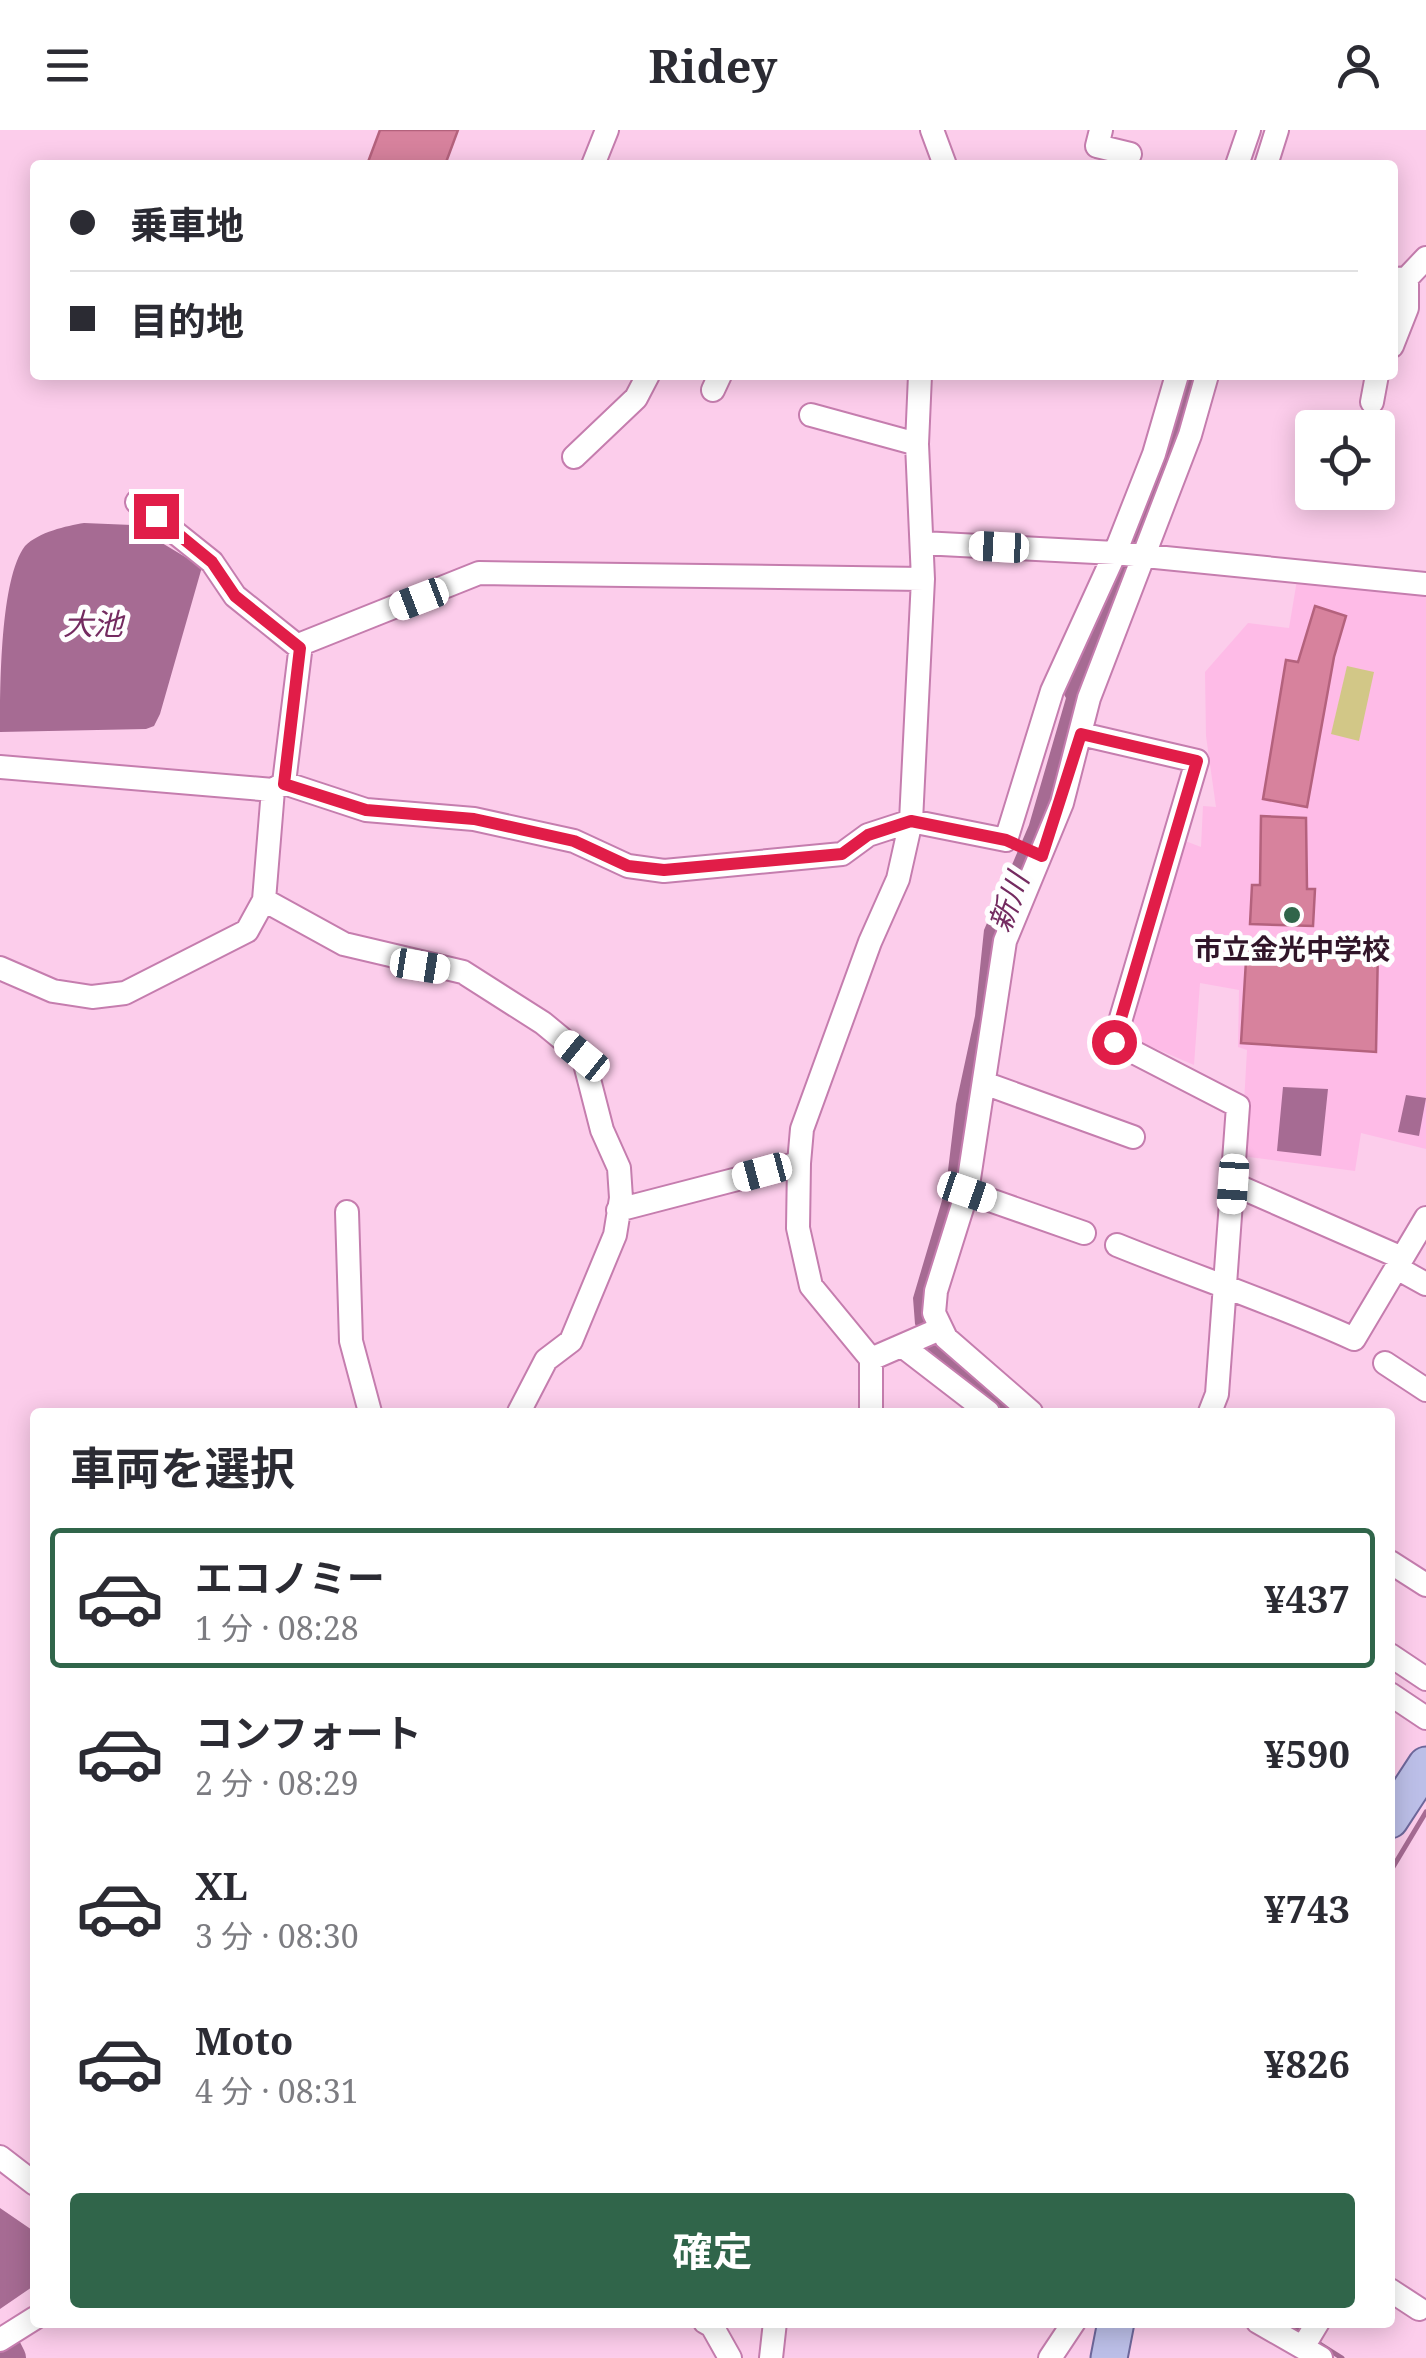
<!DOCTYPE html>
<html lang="ja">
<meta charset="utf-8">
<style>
body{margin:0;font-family:"Noto Serif","Noto Sans JP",serif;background:#f2f2f3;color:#2b2b33;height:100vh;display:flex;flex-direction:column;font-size:38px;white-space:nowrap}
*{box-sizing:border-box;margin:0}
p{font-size:32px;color:#7c7c81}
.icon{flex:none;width:55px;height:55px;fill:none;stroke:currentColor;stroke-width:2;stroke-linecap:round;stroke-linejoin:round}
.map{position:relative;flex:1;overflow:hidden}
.side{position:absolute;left:30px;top:1278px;width:1365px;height:920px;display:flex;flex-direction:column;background:#fff;border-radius:10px;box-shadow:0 5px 25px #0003}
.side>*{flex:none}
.banner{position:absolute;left:30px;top:30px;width:1368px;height:220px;border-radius:10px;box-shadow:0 5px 25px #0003;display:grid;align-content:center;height:220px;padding:0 40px;background:#fff}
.fabs{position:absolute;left:1295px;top:280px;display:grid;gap:20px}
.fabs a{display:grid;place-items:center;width:100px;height:100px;border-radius:10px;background:#fff;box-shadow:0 5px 25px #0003;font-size:50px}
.end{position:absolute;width:45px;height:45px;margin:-22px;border:12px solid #e11d48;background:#fff;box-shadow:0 0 0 5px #fff}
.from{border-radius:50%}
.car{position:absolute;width:30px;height:60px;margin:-30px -15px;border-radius:12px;box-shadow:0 0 8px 2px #0007;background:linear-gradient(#fff 24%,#345 0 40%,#fff 0 76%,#345 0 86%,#fff 0)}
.banner b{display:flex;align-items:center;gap:35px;height:95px;font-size:38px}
.banner b+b{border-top:2px solid #e1e1e2}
.banner i{width:25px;height:25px;background:#2b2b33}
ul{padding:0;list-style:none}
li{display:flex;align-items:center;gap:30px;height:140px;margin:0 20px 15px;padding:0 20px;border:5px solid transparent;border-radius:10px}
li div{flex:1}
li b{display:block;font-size:38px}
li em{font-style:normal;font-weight:700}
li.current{border-color:#30654a}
li>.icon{width:90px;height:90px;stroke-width:1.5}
h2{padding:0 40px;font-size:45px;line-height:120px}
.button{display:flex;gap:20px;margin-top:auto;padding:20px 40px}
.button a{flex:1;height:115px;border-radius:10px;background:#30654a;color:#fff;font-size:40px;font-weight:700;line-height:115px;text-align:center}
header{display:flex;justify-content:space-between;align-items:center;height:130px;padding:0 40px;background:#fff;font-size:45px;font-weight:700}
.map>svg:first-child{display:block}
.built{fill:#febbe7}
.green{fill:#d2c787}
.water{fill:#a66b93}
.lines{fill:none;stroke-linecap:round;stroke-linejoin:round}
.stream{stroke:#a66b93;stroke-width:5}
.river{stroke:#a66b93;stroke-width:32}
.building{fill:#d7829d;stroke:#b4627d;stroke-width:2.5}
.street-casing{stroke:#c57dae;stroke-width:26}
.primary-casing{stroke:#6e689b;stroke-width:39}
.street{stroke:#fff;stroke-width:22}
.primary{stroke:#bcbfe8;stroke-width:35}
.route{stroke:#e11d48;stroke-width:12}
.poi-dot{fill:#30654a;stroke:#fefefe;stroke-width:4}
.labels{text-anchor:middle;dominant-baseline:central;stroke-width:10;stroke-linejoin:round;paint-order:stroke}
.poi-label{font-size:28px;font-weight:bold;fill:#311529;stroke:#fefefe}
.water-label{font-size:30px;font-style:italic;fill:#742b60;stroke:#fefefe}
</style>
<header><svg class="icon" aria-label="menu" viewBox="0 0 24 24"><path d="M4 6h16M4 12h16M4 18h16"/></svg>Ridey<svg class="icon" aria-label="person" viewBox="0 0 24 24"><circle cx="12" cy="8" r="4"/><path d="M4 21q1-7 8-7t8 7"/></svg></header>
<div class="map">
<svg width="1426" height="2228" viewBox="0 0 1426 2228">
<rect width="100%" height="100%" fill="#fccdeb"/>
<!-- built -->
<path class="built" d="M1298,444L1426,455V1019L1361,1003L1355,1041L1241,1026L1247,920L1238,917L1239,860L1200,853L1194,935L1124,905L1180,709L1201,717L1203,676L1216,677L1206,606L1205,542L1248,493L1289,498Z"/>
<!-- green -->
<path class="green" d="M1347,536L1374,542L1359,611L1331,604Z"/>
<!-- water -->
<path class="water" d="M1184,245H1200L1055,673L1035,718L928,1180L1024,1282H1002L926,1218L915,1194L913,1168L946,1057L956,974L975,886L984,800L1029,695L1066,568L1062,561Z
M84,393L132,395L202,437L160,584L154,596L146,599L0,602C0,558 0,448 25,416C39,402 66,396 84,393Z
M1283,957L1328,959L1321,1026L1277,1021Z
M1406,965L1426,968L1419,1006L1398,1002Z
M0,2078L35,2102V2155L0,2179Z"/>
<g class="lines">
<!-- stream -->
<path class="stream" d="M1390,1742L1426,1682
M1286,2192L1301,2202
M1315,2211L1342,2228"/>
<!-- river -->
<path class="river" d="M5,2218L10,2228"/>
</g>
<!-- building -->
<path class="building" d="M380,0H458L445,35H375L368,32Z
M1315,476L1346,486L1334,527L1307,677L1263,669L1286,530L1298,532Z
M1261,686L1306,688L1307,759H1315L1313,796L1250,794L1252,755H1260Z
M1247,814L1378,816L1376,922L1241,913Z"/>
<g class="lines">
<!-- street casing -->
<g class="street-casing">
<path id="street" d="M932,0L945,35
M1101,0L1097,16L1130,24
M593,35L607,0
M1237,35L1249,0
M1266,35L1277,0
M1396,149L1407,148L1426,128
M1392,216L1407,178V148
M713,260L720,245
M1372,272L1377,245
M811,285L917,314
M574,327L636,268L648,245
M137,372L212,432L235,466L300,518
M922,413L1115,423L1426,454
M1081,604L1197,631L1114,912L1238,976L1217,1264L1210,1282
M0,637L273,660L284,653L366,680L474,689L574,711L628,736L664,741L842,724L868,705L911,691L1006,710L1052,561L1115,423L1154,324L1177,245
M284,653L301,514L479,443L923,449
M264,770L344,814L463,842L543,893L583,926L602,1000L619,1038L621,1068L615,1105L571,1211L546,1230L519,1282
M0,838L53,861L92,867L125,863L247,801L264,770L273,660
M984,953L1133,1007
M1233,1054L1402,1128
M967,1062L1084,1103
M618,1080L799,1033
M347,1082L351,1211L370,1282
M1117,1115C1196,1147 1277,1174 1354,1209L1426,1088
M1397,1138L1426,1154
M905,1218L988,1282
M871,1229L811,1156L798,1098L799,1033L802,999L870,812L898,749L911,691L923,449L917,314L920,245
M1385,1233L1426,1260
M871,1282V1229L940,1199
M1031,1282L946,1208L934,1183L936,1161L967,1062L1005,811L1062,673L1089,568L1190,305L1207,245
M1390,1432L1426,1455
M1390,1525L1426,1549
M1390,1564L1426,1588
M0,2027L35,2054
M1390,2160L1419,2179
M705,2192L712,2196L730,2228
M1258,2192L1321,2228
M0,2210L35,2188
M1303,2217L1318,2192
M771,2228L775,2192
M1050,2228L1074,2192"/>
</g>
<!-- primary casing -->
<g class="primary-casing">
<path id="primary" d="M1390,1690L1426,1635
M1109,2228L1116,2192"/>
</g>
<!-- street -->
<use href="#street" class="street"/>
<!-- primary -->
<use href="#primary" class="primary"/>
</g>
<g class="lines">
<!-- route -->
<path class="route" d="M156,386L212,432L235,466L300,518L284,654L366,680L474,689L574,711L628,736L664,740L842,724L868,705L911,691L1006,710L1042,726L1081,604L1197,631L1114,912"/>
</g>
<!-- markers -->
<circle class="poi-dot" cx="1292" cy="785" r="10"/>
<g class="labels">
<!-- poi labels -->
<g class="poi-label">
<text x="1292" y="818">市立金光中学校</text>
</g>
<!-- water labels -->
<g class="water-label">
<text x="93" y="493">大池</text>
<text transform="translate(1008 772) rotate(-70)">新川</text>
</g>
</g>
</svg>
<div class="fabs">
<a><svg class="icon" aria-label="locate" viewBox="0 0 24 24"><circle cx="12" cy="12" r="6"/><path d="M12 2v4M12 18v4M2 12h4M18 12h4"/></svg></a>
</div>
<i class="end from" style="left:1114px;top:912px"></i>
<i class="end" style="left:156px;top:386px"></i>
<i class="car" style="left:999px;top:417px;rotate:273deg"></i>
<i class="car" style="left:419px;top:469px;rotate:249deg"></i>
<i class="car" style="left:420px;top:836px;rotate:99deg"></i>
<i class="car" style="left:582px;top:926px;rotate:309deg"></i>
<i class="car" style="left:762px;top:1042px;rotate:255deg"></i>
<i class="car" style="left:1233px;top:1054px;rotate:184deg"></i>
<i class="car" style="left:967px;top:1062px;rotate:109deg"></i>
<div class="banner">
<b><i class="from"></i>乗車地</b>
<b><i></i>目的地</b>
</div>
<section class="side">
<h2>車両を選択</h2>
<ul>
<li class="current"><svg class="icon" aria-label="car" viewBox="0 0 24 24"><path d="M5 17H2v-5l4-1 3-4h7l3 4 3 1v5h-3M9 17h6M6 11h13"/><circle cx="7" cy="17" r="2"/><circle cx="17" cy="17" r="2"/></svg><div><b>エコノミー</b><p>1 分 · 08:28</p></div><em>¥437</em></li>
<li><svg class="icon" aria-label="car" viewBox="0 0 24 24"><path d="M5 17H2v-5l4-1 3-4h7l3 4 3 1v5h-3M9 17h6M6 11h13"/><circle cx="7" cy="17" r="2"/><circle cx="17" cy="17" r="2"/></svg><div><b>コンフォート</b><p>2 分 · 08:29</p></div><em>¥590</em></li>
<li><svg class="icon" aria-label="car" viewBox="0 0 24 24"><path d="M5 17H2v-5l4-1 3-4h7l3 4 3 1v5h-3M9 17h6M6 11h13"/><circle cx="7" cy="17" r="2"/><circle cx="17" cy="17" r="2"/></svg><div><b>XL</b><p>3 分 · 08:30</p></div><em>¥743</em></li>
<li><svg class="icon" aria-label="car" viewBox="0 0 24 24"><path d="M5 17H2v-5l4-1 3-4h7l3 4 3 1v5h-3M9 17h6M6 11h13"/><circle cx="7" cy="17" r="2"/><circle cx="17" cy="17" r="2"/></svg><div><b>Moto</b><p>4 分 · 08:31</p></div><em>¥826</em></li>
</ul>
<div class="button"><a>確定</a></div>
</section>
</div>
